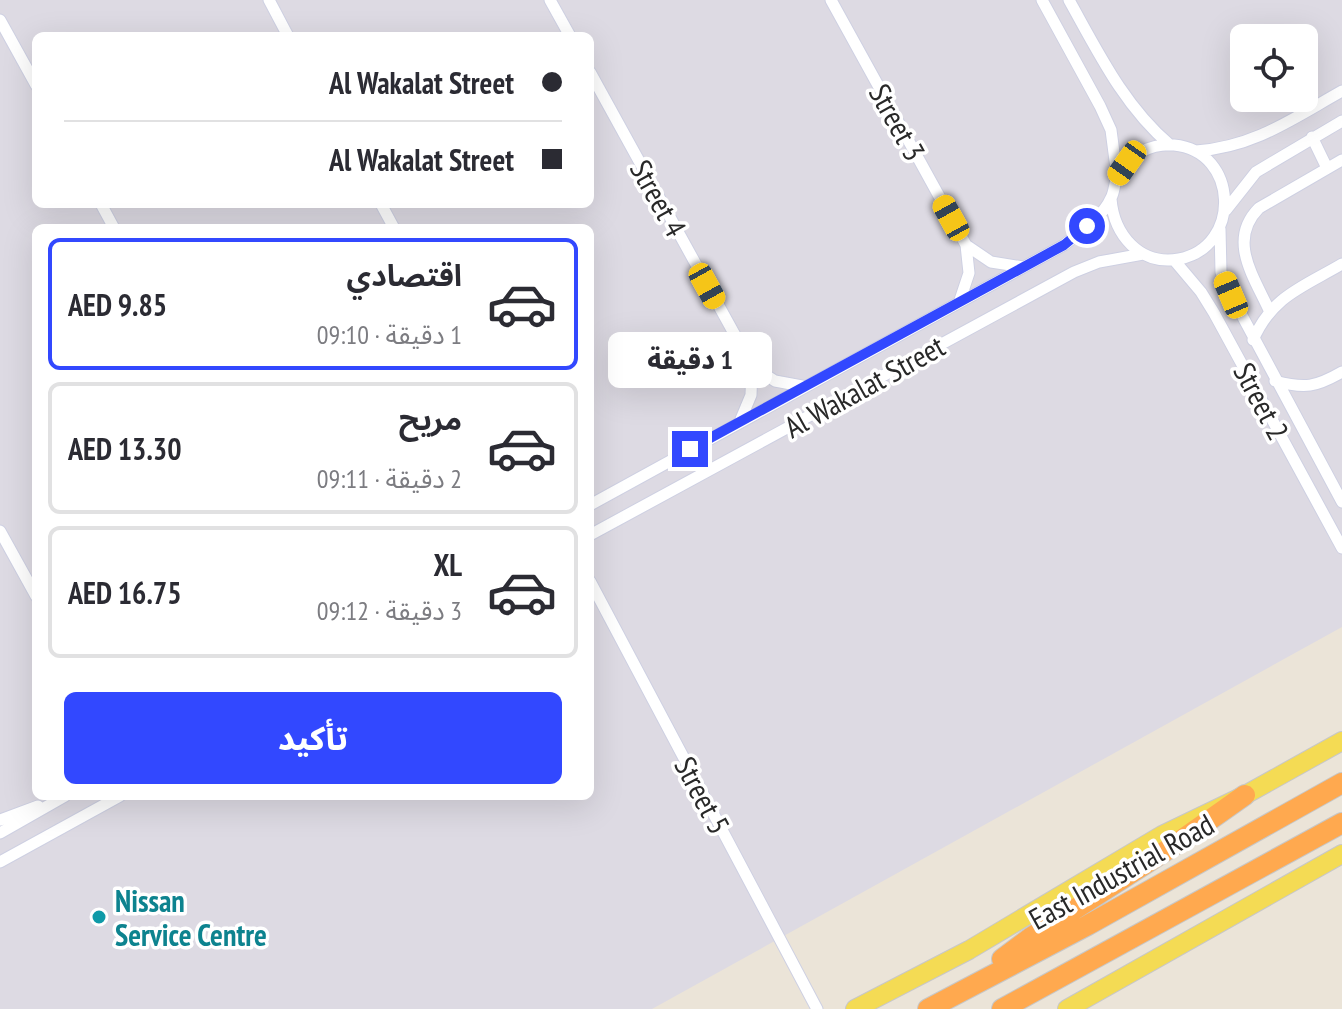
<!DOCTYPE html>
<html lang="ar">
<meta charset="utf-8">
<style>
body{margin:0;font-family:"PT Sans Narrow","Noto Sans Arabic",sans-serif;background:#f2f2f3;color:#2b2b33;direction:rtl;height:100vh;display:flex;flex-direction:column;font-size:30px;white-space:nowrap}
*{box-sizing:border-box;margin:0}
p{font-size:26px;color:#7c7c81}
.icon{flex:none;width:44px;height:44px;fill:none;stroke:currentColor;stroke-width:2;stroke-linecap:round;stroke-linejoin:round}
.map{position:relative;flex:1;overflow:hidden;direction:ltr}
.panel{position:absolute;left:32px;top:224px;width:562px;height:576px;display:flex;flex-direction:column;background:#fff;border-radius:12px;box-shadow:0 8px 32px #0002;direction:rtl}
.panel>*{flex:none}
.banner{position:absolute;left:32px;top:32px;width:562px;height:176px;border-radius:12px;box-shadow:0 8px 32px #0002;direction:rtl;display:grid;align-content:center;height:176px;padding:0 32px;background:#fff}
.fabs{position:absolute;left:1230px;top:24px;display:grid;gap:16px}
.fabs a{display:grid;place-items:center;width:88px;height:88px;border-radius:12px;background:#fff;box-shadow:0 8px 32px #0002;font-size:40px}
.end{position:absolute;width:36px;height:36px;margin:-18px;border:10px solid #3248ff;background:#fff;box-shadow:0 0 0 4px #fff}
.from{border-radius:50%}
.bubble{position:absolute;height:56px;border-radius:12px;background:#fff;box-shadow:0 8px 32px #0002;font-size:26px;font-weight:800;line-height:56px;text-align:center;direction:rtl}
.car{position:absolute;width:24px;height:48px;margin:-24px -12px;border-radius:10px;box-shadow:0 0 6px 2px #0007;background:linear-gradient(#f5c518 24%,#345 0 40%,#f5c518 0 76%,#345 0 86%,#f5c518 0)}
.banner b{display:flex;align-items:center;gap:28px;height:76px;font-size:30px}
.banner b+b{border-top:2px solid #e1e1e2}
.banner i{width:20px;height:20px;background:#2b2b33}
ul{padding:14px 0 0;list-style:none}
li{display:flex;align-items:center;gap:24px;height:132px;margin:0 16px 12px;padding:0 16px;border:4px solid #e1e1e2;border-radius:12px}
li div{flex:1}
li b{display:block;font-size:30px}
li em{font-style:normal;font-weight:800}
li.current{border-color:#3248ff}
li>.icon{width:72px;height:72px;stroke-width:1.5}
.action{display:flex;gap:16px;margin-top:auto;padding:16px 32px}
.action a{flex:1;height:92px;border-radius:12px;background:#3248ff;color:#fff;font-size:32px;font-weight:800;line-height:92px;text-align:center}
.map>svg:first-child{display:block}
.industrial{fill:#dddae3;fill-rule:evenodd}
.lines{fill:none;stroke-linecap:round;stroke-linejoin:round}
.street-casing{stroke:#ced0e2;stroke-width:13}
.primary-casing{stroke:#c7c7c7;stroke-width:20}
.highway-casing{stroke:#c7c7c7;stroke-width:22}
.street{stroke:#fff;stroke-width:11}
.primary{stroke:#f4db54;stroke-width:18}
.highway{stroke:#ffa94f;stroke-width:20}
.route{stroke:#3248ff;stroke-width:10}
.culture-dot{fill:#0f9aa8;stroke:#fff;stroke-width:3}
.labels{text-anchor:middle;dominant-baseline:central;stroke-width:7;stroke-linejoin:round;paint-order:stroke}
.street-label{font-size:30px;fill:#282828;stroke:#fff}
.culture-label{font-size:30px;font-weight:bold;fill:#0d838f;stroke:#fff;text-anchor:start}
</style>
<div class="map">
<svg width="1342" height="1009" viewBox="0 0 1342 1009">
<rect width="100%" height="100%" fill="#ebe4d8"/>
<!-- industrial -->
<path class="industrial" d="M0,0H1342V627L652,1009H0ZM36,36H590V204H36ZM1244,38H1304V98H1244ZM36,228H590V796H36Z"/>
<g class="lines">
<!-- street casing -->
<g class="street-casing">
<path id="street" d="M269,0L288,36
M550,0L570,36
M831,0L966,245L969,273L960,300
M1042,0L1100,106L1111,130L1117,176
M1069,0C1098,52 1124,106 1170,145
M0,20L36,85
M590,72L752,366L751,395L741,419
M1312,137L1327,168
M1196,151C1254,147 1292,119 1342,91
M101,204L114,228
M381,204L394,228
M1226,210L1256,172L1342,121
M1220,229L1221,272L1231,295L1342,502
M966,245L991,262L1023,267
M1174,260L1201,292L1214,313L1342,548
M1269,310C1254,277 1227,240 1259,208L1342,160
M1253,340C1272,296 1303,287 1342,264
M752,366L775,381L802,386
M1275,381C1305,389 1316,387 1342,372
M590,505L1064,245C1079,233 1103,217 1111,198C1115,191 1114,182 1118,175C1129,155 1151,143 1174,145C1239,151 1242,247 1179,259C1139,266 1114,234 1111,199
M0,531L36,596
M590,535L1074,272L1099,262L1143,254
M590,581L817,1009
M0,820L38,806
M0,833L65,796
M0,862L120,796"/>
</g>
<!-- primary casing -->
<g class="primary-casing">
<path id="primary" d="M855,1009L969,950L1162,835L1245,795L1342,741
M1067,1009L1342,854"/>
</g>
<!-- highway casing -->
<g class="highway-casing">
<path id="highway" d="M1002,959L1030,938L1170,848L1245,795
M928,1009L1088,925L1342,783
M1002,1009L1342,823"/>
</g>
<!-- street -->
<use href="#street" class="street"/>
<!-- primary -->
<use href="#primary" class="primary"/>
<!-- highway -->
<use href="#highway" class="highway"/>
</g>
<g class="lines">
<!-- route -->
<path class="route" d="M690,449L1064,245L1087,226"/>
</g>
<!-- markers -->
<circle class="culture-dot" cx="99" cy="917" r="8"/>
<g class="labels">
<!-- street labels -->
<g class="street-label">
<text transform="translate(898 122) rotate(61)">Street 3</text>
<text transform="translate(659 198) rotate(61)">Street 4</text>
<text transform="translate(864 386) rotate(-29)">Al Wakalat Street</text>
<text transform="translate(1262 401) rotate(62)">Street 2</text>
<text transform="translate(703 795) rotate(62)">Street 5</text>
<text transform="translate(1121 871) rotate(-29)">East Industrial Road</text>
</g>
<!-- culture labels -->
<g class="culture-label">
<text x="115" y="900">Nissan<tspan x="115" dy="34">Service Centre</tspan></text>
</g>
</g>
</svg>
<div class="fabs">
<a><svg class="icon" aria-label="locate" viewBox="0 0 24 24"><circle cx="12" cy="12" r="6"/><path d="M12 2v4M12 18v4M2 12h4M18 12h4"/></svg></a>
</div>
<i class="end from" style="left:1087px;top:226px"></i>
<i class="end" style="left:690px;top:449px"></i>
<div class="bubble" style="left:608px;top:332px;width:164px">1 دقيقة</div>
<i class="car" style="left:1127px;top:163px;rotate:215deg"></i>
<i class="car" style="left:951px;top:218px;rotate:331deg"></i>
<i class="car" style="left:707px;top:286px;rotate:151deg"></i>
<i class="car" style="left:1231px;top:295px;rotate:337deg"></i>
<div class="banner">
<b><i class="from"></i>Al Wakalat Street</b>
<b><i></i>Al Wakalat Street</b>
</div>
<section class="panel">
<ul>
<li class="current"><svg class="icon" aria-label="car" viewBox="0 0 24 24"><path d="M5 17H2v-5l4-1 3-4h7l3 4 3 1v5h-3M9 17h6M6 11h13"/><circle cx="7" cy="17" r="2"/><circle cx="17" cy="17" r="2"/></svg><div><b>اقتصادي</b><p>1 دقيقة · 09:10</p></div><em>AED 9.85</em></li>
<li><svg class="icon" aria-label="car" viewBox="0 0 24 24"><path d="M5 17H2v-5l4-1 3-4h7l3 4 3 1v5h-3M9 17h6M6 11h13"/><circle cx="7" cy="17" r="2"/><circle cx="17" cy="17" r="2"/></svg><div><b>مريح</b><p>2 دقيقة · 09:11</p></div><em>AED 13.30</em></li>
<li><svg class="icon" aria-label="car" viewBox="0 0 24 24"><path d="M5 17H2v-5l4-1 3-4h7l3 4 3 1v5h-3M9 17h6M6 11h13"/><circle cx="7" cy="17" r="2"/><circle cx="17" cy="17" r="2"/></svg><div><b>XL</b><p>3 دقيقة · 09:12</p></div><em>AED 16.75</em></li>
</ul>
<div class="action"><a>تأكيد</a></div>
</section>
</div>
